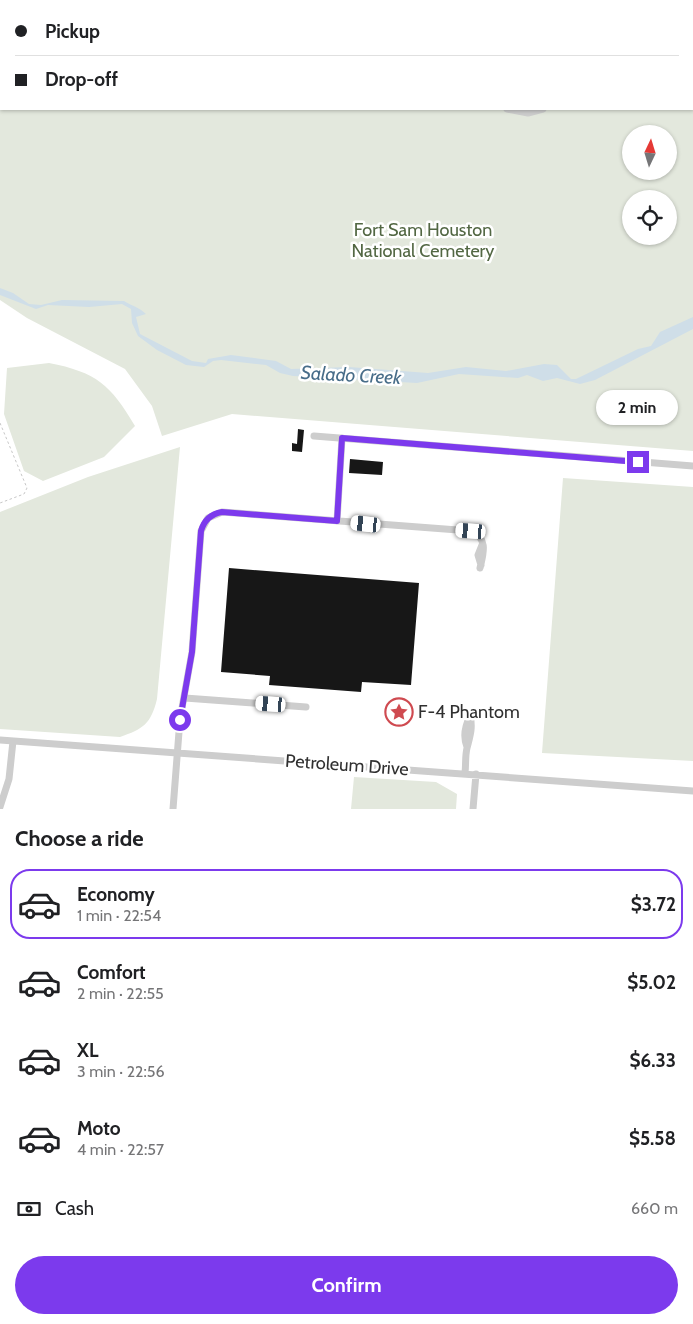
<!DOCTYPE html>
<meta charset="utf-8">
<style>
body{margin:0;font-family:Cabin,sans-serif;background:#f2f2f2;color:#202124;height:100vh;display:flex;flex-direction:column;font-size:19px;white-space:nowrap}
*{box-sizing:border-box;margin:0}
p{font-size:16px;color:#757577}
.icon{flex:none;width:28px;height:28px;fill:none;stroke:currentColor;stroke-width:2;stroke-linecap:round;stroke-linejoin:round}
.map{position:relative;height:809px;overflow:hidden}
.panel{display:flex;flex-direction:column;background:#fff;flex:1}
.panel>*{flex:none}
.hud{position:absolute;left:0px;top:0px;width:694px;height:110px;box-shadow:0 1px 4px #0004;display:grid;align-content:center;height:110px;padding:0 15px;background:#fff}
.needle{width:32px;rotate:4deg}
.buttons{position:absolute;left:622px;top:125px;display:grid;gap:10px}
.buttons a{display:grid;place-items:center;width:55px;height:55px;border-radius:50%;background:#fff;box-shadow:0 1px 4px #0004;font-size:25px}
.end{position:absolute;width:22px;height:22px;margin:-11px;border:6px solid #7c3aed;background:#fff;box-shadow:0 0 0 2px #fff}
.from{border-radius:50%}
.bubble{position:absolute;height:35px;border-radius:18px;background:#fff;box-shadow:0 1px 4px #0004;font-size:16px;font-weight:800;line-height:35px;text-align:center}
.car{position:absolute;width:15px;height:30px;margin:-15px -8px;border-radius:6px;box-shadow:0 0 4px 1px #0007;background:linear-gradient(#fff 24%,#345 0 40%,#fff 0 76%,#345 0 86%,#fff 0)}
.hud b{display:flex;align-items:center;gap:18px;height:48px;font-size:19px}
.hud b+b{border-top:1px solid #e0e0e0}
.hud i{width:12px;height:12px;background:#202124}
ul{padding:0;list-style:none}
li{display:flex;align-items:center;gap:15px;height:70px;margin:0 10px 8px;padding:0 5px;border:2px solid transparent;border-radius:20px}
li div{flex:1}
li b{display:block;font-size:19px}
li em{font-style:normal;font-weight:800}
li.current{border-color:#7c3aed}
li>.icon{width:45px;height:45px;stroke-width:1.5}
h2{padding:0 15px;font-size:22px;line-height:60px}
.pay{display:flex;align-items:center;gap:12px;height:55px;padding:0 15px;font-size:19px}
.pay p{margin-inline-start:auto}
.primary-button{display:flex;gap:10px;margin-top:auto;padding:10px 15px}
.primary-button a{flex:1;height:58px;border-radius:30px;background:#7c3aed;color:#fff;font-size:20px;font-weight:800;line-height:58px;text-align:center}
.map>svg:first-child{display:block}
.green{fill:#e3e8dd;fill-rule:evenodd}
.water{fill:#cfdee8}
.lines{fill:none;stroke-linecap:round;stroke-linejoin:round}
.stream{stroke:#cfdee8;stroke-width:2}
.building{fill:#171717}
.path{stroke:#c7c7c7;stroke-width:1;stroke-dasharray:2.5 2.5;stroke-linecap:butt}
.minor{stroke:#cdcdcd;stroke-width:7}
.route{stroke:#7c3aed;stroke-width:6}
.labels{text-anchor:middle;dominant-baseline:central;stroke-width:5;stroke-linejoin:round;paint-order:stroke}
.park-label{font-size:18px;fill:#526743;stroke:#fff}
.poi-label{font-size:18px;fill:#303030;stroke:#fff;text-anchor:start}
.street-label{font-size:18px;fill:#303030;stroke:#fff}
.water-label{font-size:19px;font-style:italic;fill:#486d89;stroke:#fff}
</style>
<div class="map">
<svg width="693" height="809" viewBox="0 0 693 809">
<rect width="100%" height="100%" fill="#fff"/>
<!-- green -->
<path class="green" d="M0,0H693V451L232,414L162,436L152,406L125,369L27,318L0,300ZM1,1H692V109H1ZM631,134H669V171H631ZM631,199H669V236H631Z
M49,363C96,372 111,385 135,426L104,457L43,481L24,471L4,414L7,368Z
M180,447L157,699C151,724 143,729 120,737L0,729V512L88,477Z
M563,478L693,487V761L542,753Z
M354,777L436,782L457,794L456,809H351Z"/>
<!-- water -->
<path class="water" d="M0,288L13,293L29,304L41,305L62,300L124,301C132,306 139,307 146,314L136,317L140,334L192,361L206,363L208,359L231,355L276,361L291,369L349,367L428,373L466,367L506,371L544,364L557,365L571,379H576L638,349L651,346L660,332L693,317V329L595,380L580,384L557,378L543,381L527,375L518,378L459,374L417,383L293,376L280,373L266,365L221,360L213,361L204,367L186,365L157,350L138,336L132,323L131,309L122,304L89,307L48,305L36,309L0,295Z"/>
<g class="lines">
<!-- stream -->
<path class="stream" d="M55,1L56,0
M0,37H1"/>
</g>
<!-- building -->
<path class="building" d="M298,429L304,430L302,452L292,451V443L297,444Z
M350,459L383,462L382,475L349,473Z
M229,568L419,583L411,685L362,682L361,692L269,685L270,676L221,672Z"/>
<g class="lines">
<!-- path -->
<path class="path" d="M0,423L27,488L24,494L0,503"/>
<!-- minor -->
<path class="minor" d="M399,1V0
M575,1V0
M692,69H693
M507,109L528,113L543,109
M314,436L693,466
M337,521L342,438
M481,565L478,555L482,545
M185,698L306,707
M0,740L693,791
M467,747C463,737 465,726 470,716
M465,773C466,765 465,756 467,748C470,736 473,728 470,716
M0,807L9,779L13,741
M173,809L180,719L192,652L201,531L208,518L222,512L471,531C489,538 483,555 480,568
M473,809L476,774"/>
</g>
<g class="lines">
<!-- route -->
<path class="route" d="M180,720L192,652L201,531C204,520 211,514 222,512L337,521L342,438L638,462"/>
</g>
<!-- icons -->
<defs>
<g id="sight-ring" transform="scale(1.4375)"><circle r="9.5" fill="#fff" stroke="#cf4a50" stroke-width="1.5"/><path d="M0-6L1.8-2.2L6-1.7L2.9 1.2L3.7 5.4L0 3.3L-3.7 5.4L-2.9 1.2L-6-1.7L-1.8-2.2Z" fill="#cf4a50"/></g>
</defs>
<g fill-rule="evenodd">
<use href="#sight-ring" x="399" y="712"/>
</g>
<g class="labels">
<!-- park labels -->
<g class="park-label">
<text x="423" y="230">Fort Sam Houston<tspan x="423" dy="21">National Cemetery</tspan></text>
</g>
<!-- poi labels -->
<g class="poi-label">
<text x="418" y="712">F-4 Phantom</text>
</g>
<!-- street labels -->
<g class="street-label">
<text transform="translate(347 765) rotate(4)">Petroleum Drive</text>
</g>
<!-- water labels -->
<g class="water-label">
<text transform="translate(351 375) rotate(3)">Salado Creek</text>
</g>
</g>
</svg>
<div class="buttons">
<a><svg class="needle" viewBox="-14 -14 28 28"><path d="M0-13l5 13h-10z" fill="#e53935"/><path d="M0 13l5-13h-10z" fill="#757577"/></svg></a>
<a><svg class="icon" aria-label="locate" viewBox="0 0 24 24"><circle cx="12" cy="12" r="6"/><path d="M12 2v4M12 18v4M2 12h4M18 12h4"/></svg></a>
</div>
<i class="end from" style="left:180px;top:720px"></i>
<i class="end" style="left:638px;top:462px"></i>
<div class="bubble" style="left:596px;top:390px;width:82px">2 min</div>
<i class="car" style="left:366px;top:524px;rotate:276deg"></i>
<i class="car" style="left:471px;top:531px;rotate:274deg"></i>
<i class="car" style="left:271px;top:704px;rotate:274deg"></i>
<div class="hud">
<b><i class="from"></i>Pickup</b>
<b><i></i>Drop-off</b>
</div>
</div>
<section class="panel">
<h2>Choose a ride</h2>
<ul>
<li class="current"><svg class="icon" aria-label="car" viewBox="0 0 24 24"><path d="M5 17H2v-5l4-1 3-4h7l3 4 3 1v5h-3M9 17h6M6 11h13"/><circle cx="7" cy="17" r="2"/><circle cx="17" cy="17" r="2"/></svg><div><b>Economy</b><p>1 min · 22:54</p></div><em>$3.72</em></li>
<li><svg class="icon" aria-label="car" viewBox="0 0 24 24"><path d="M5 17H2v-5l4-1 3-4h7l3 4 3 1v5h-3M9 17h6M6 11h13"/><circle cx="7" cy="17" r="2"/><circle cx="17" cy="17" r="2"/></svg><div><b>Comfort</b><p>2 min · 22:55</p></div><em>$5.02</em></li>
<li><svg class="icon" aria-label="car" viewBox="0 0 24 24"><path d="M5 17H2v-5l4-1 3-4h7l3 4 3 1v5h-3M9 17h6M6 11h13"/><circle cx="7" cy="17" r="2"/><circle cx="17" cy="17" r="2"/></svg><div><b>XL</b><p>3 min · 22:56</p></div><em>$6.33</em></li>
<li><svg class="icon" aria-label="car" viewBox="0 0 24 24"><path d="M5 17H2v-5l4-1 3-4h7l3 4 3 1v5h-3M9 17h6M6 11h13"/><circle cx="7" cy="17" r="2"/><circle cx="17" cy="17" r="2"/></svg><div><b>Moto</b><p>4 min · 22:57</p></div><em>$5.58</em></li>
</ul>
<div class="pay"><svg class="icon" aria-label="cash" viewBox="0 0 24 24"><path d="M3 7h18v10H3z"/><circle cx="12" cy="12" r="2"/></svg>Cash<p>660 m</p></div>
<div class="primary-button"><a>Confirm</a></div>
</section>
